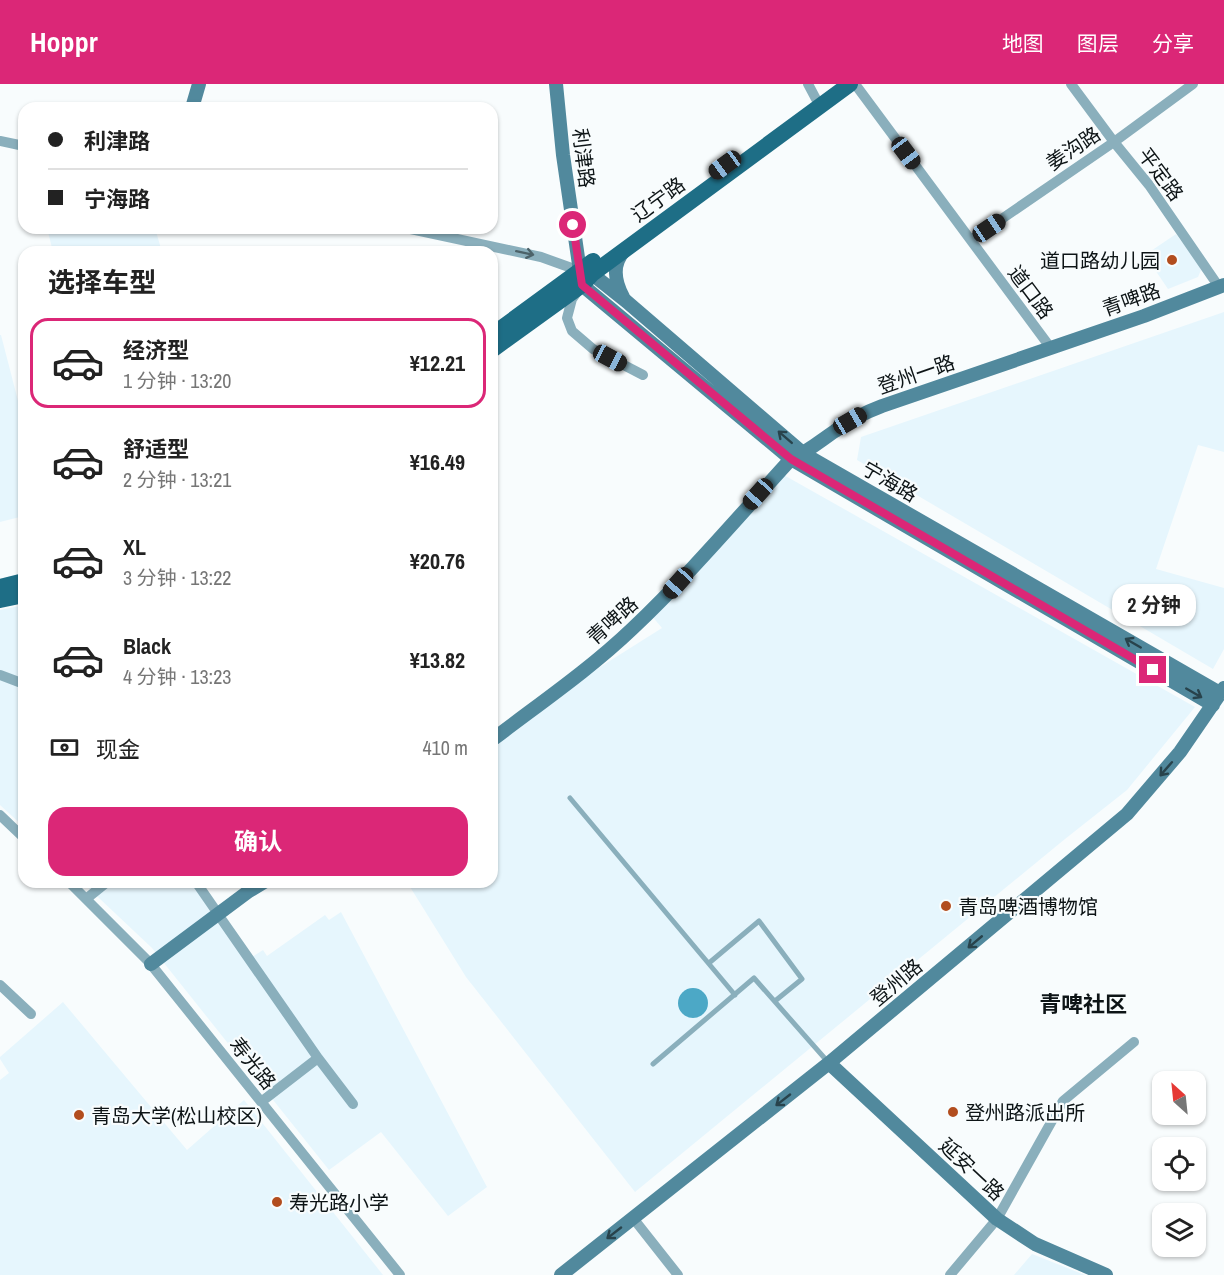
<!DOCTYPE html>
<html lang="zh">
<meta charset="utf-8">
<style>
body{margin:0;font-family:"Archivo Narrow","Noto Sans SC",sans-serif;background:#f2f2f2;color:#222;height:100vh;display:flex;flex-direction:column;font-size:22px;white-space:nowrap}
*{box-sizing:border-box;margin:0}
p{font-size:20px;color:#767676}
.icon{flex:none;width:33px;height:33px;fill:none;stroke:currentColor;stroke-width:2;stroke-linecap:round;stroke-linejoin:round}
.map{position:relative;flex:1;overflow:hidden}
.side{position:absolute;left:18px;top:162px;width:480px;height:642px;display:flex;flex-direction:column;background:#fff;border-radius:18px;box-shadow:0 2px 4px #0004}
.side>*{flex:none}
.hud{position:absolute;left:18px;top:18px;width:480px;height:132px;border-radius:18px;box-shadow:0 2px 4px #0004;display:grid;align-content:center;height:132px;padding:0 30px;background:#fff}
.needle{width:39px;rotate:333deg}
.controls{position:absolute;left:1152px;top:987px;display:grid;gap:12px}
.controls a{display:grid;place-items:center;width:54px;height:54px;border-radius:12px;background:#fff;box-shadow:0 2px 4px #0004;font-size:30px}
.end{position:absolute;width:27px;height:27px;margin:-14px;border:8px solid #db2777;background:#fff;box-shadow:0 0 0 3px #fff}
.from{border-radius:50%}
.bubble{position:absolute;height:42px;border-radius:18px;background:#fff;box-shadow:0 2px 4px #0004;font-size:20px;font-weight:700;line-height:42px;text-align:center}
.car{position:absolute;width:18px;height:36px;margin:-18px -9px;border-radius:8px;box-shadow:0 0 4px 2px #0007;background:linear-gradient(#222 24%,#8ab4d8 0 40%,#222 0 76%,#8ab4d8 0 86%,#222 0)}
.hud b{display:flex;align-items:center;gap:21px;height:57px;font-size:22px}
.hud b+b{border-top:2px solid #e0e0e0}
.hud i{width:15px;height:15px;background:#222}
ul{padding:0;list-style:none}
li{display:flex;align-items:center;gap:18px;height:90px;margin:0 12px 9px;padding:0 18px;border:3px solid transparent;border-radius:18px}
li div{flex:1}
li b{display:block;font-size:22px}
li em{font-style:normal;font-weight:700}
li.active{border-color:#db2777}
li>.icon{width:54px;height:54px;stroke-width:1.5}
h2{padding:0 30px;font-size:27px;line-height:72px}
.pay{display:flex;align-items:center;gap:15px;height:66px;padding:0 30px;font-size:22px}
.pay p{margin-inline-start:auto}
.cta{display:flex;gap:12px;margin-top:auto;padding:12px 30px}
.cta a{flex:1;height:69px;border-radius:18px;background:#db2777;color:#fff;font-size:24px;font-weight:700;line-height:69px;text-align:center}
header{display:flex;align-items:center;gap:36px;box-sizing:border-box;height:84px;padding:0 30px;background:#db2777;color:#fff}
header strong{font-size:28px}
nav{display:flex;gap:33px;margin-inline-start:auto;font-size:21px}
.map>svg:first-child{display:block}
.built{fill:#e6f6fd}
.water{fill:#4ca8c6}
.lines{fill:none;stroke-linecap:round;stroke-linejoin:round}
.lane{stroke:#8aafbc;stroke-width:5}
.street{stroke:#8aafbc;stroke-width:10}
.secondary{stroke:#51899d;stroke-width:14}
.primary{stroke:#1e6e86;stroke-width:16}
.oneway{stroke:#4c6269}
.oneway2{stroke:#28434c}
.route{stroke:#db2777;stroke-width:8}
.poi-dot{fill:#b24d1e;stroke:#f8fcfd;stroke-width:2}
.labels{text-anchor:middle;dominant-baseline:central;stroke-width:4.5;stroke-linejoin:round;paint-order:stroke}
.street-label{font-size:20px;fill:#0d1416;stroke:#f8fcfd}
.poi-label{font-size:20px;fill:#0d1416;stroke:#f8fcfd;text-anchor:start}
.quarter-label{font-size:22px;font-weight:bold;fill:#0d1416;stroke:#f8fcfd}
</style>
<header>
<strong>Hoppr</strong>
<nav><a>地图</a><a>图层</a><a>分享</a></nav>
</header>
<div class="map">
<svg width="1224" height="1191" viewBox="0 0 1224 1191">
<rect width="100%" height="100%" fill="#f8fcfd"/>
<!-- built -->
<path class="built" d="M47,144H155L162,168H53Z
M1176,150L1199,181L1201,186L1198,193L1168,205L1145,171Z
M1224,228V368L1198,361L1156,485L1224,504V565L1213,585L857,376L861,353Z
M0,251H1L24,340V432L0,438Z
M782,390L1195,623L1127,706L1065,755L635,1108L466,893L407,798H492V651L662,544L645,524Z
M24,521V743L0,721V526Z
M82,798H195L252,873L263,866L267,872L325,831L329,836L341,828L487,1103L448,1132L381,1048L329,1086L152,864Z
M63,918L187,1066L244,1016L383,1191H0V996L9,989L0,975V973Z
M1032,1170L1085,1191H1014Z"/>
<!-- water -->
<path class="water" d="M678 919a15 15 0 1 1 30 0a15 15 0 1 1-30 0Z"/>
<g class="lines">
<!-- lane -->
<path class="lane" d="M570,714L735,911
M709,879L759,837L802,895L775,917
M653,980L754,894L828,978"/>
<!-- street -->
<path class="street" d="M808,0L816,15
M855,0L1050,263
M1071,0L1114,58L1149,101L1219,203
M0,57L24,62
M406,144L541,173L580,187
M971,156L1114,58L1193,0
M577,208L572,215L567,234L572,247L593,265L643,291
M0,591L24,600
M0,731L24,754
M69,798L149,878L400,1191
M196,798L214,824
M86,815L107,798
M222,836L318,974L353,1020
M0,901L31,930
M261,1018L318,974
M633,1134L678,1191
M950,1191L997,1135L1063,1017L1134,958"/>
<!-- secondary -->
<path class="secondary" d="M556,0L563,71L582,201L791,375L1213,621
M192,24L199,0
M585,188L592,190L626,217L804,370L1220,609
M623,213C615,198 612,180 624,167
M492,656C539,620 589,586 632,545C688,492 739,432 791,375C808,368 820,357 835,347C850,336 866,328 882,322L1144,232L1224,201
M151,880L249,807L264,798
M829,979L997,1135L1035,1160L1106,1191
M561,1191L829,979L1127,730L1180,668L1224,604"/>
<!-- primary -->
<path class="primary" d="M492,251L593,177
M492,266L582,201L592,190L850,0
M0,503L24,497
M0,516L24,511"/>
</g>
<!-- one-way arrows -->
<defs><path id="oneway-shaft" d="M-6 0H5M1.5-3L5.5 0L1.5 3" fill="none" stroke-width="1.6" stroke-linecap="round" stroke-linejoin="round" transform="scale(1.5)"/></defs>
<use class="oneway" href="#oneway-shaft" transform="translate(525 169) rotate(12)"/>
<g class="oneway2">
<use href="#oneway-shaft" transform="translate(785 353) rotate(-139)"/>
<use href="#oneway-shaft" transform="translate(1133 559) rotate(-150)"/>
<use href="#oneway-shaft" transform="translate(1194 609) rotate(30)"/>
<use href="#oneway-shaft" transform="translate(1166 685) rotate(131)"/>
<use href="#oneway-shaft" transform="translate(975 858) rotate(140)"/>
<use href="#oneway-shaft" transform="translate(783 1016) rotate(142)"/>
<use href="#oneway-shaft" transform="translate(614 1149) rotate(142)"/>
</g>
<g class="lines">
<!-- route -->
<path class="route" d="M573,141L582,201L791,375L1153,586"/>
</g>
<!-- markers -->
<g class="poi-dot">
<circle cx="1172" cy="176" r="6"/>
<circle cx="946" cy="822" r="6"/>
<circle cx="953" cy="1028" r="6"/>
<circle cx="79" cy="1031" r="6"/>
<circle cx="277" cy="1118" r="6"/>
</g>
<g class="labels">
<!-- street labels -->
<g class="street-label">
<text transform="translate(1073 64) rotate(-34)">姜沟路</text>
<text transform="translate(584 74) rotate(83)">利津路</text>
<text transform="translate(1161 90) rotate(53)">平定路</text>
<text transform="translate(658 115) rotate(-36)">辽宁路</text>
<text transform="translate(1031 208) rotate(53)">道口路</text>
<text transform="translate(1131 215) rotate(-20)">青啤路</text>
<text transform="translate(916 290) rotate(-19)">登州一路</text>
<text transform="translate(890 397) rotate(30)">宁海路</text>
<text transform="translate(612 536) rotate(-42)">青啤路</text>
<text transform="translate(896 898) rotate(-40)">登州路</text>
<text transform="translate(253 979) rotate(51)">寿光路</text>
<text transform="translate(972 1085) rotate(43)">延安一路</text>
</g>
<!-- poi labels -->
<g class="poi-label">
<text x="1160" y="176" text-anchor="end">道口路幼儿园</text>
<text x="958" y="822">青岛啤酒博物馆</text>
<text x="965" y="1028">登州路派出所</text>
<text x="91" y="1031">青岛大学(松山校区)</text>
<text x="289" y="1118">寿光路小学</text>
</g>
<!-- quarter labels -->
<g class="quarter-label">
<text x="1083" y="920">青啤社区</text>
</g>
</g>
</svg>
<div class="controls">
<a><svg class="needle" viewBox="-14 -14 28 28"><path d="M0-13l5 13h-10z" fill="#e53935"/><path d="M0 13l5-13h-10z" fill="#767676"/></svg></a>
<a><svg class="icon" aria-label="locate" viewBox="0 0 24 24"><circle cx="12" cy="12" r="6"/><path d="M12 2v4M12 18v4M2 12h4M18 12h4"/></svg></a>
<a><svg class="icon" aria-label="layers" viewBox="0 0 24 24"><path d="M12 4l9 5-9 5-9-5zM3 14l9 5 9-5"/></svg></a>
</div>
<i class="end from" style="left:573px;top:141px"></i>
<i class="end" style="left:1153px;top:586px"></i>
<div class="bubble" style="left:1112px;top:500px;width:84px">2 分钟</div>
<i class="car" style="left:906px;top:69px;rotate:143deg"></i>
<i class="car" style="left:725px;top:81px;rotate:234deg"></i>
<i class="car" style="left:989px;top:144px;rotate:56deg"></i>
<i class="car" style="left:610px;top:274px;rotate:118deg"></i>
<i class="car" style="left:850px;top:337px;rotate:60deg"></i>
<i class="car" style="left:758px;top:410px;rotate:222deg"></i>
<i class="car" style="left:678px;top:499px;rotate:222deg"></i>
<div class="hud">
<b><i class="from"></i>利津路</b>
<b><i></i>宁海路</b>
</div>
<section class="side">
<h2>选择车型</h2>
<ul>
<li class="active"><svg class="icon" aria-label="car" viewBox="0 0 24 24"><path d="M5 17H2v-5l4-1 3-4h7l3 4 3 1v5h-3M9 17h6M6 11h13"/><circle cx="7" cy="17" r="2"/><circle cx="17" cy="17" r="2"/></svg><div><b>经济型</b><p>1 分钟 · 13:20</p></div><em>¥12.21</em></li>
<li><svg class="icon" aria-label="car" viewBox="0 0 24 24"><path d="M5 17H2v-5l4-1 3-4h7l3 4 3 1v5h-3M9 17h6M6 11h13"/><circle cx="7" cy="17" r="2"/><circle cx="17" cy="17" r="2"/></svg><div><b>舒适型</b><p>2 分钟 · 13:21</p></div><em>¥16.49</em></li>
<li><svg class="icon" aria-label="car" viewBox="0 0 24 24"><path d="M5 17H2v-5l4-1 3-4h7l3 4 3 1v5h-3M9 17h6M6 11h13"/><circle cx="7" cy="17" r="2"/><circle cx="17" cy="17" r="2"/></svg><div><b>XL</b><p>3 分钟 · 13:22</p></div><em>¥20.76</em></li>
<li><svg class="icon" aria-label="car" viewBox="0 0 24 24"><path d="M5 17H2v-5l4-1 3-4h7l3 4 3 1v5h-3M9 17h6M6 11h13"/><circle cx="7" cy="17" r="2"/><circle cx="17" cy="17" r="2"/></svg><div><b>Black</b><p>4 分钟 · 13:23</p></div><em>¥13.82</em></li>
</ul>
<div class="pay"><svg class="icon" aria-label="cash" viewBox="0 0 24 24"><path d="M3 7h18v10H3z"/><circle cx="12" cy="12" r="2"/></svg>现金<p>410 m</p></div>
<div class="cta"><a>确认</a></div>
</section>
</div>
